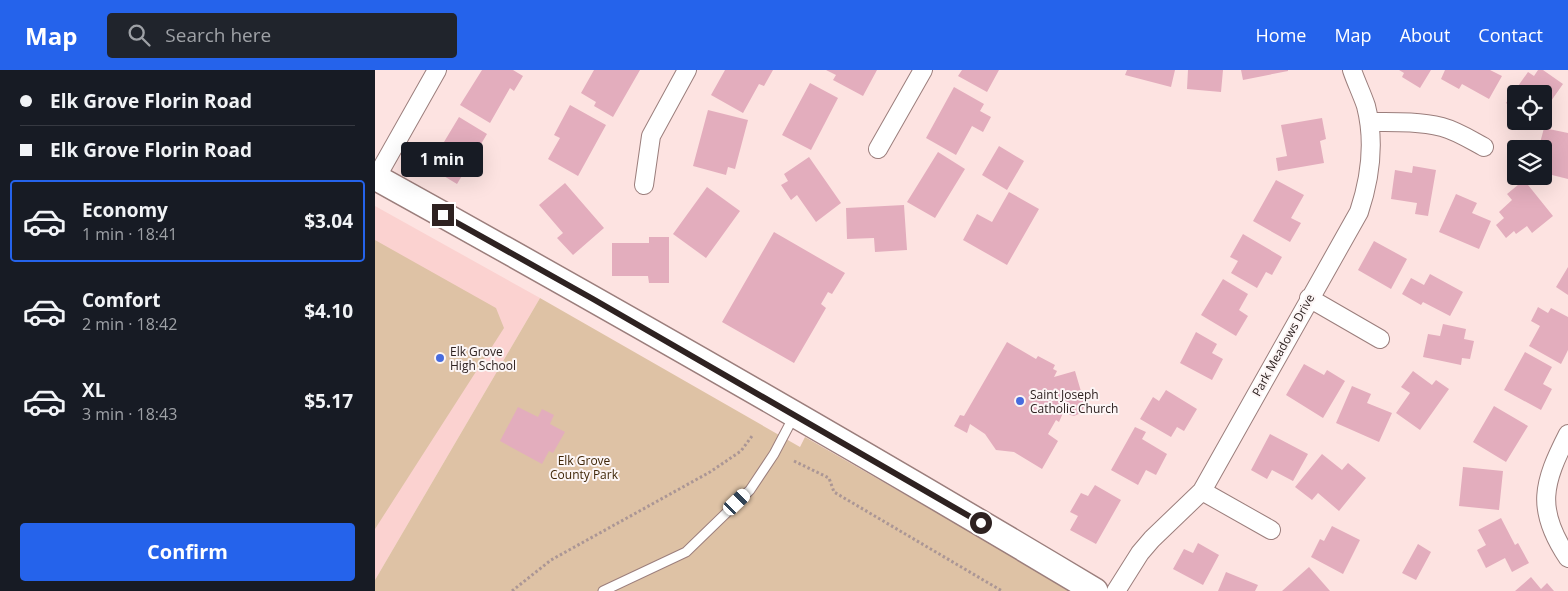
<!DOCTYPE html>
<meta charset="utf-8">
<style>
body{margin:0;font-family:"Open Sans",sans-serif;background:#20242c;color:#f1f3f6;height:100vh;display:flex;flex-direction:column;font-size:19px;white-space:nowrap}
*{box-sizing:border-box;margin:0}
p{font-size:16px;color:#9ea1a6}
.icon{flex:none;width:28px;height:28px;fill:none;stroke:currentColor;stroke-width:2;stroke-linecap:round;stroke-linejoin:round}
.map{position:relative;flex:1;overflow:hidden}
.drawer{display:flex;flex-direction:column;background:#171b24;width:375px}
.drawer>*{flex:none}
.guide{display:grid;align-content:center;height:110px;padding:0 20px;background:#171b24}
.controls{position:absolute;left:1132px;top:15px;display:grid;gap:10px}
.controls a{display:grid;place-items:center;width:45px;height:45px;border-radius:5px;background:#171b24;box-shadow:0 5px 20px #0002;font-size:25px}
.end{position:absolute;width:22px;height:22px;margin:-11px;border:6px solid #2e2221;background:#fff;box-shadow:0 0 0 2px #fff}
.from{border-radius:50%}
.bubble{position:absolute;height:35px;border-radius:5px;background:#171b24;box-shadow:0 5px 20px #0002;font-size:16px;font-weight:700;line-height:35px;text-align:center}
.car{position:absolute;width:15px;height:30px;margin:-15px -8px;border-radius:6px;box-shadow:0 0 4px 1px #0007;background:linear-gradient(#fff 24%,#345 0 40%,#fff 0 76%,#345 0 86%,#fff 0)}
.guide b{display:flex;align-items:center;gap:18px;height:48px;font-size:19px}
.guide b+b{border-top:1px solid #363941}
.guide i{width:12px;height:12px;background:#f1f3f6}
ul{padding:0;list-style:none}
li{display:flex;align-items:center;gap:15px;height:82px;margin:0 10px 8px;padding:0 10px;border:2px solid transparent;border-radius:5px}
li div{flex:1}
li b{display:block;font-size:19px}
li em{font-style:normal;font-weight:700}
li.current{border-color:#2563eb}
li>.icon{width:45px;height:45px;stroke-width:1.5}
.button{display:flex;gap:10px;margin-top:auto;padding:10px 20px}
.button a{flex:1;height:58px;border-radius:5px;background:#2563eb;color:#fff;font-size:20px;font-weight:700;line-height:58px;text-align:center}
header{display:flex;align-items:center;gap:30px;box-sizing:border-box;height:70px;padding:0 25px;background:#2563eb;color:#fff}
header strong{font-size:24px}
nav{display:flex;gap:28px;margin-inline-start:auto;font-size:18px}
.search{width:350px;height:45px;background:#20242c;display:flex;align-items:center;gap:12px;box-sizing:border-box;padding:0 18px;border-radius:5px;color:#9ea1a6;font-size:19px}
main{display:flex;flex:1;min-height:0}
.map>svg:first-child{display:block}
.built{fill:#fbd2d0}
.green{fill:#dec2a5}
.building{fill:#e3adbd}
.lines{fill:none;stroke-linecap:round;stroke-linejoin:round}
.service-casing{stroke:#9b7e7c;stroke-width:11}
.minor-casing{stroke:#9b7e7c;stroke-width:20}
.secondary-casing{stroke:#9b7e7c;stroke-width:28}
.path{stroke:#ab9695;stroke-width:3;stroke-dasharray:2.5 2.5;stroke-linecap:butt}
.service{stroke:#fff;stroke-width:9}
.minor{stroke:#fff;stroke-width:18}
.secondary{stroke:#fff;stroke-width:25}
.route{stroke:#2e2221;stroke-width:6}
.poi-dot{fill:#476bde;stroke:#fcf5f5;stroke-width:2}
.labels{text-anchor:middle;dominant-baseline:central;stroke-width:4;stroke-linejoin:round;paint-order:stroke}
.street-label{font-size:12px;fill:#2e2221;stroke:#fcf5f5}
.poi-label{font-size:12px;fill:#2e2221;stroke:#fcf5f5;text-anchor:start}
.park-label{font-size:12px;fill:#3f2607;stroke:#fcf5f5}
</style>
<header>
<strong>Map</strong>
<div class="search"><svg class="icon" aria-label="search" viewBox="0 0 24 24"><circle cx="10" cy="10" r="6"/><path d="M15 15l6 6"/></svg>Search here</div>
<nav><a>Home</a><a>Map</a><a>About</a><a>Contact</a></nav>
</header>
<main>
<section class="drawer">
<div class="guide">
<b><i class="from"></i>Elk Grove Florin Road</b>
<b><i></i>Elk Grove Florin Road</b>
</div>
<ul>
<li class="current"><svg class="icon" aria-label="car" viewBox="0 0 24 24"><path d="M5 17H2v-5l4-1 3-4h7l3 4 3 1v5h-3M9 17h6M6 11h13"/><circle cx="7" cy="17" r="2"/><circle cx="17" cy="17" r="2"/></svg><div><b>Economy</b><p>1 min · 18:41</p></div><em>$3.04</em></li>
<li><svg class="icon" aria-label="car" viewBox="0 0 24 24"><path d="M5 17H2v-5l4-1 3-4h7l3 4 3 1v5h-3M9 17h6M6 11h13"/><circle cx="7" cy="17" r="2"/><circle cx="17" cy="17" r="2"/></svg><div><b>Comfort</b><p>2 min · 18:42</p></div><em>$4.10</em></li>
<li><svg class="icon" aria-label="car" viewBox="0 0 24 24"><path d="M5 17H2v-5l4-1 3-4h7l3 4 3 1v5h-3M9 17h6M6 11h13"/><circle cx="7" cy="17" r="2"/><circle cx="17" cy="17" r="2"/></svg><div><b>XL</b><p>3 min · 18:43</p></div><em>$5.17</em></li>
</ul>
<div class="button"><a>Confirm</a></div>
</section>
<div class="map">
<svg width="1193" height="521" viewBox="0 0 1193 521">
<rect width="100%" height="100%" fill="#fde3e1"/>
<!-- built -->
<path class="built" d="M0,136L165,228L0,510Z"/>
<!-- green -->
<path class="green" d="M0,170L121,238L129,258L0,459Z
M165,228L425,377L430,367L698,521H0V510Z"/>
<!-- building -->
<path class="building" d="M107,0H138L148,6L139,21L135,18L115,53L85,35Z
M219,0H265L238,47L219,36L221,32L206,23Z
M350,0H398L389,16L384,14L368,43L336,25Z
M451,0H502L488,26L458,10L461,5Z
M587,0H624L612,22L583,6Z
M752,0H800L796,17L750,5Z
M813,0H848L846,22L812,19Z
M866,0H913V1L868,10Z
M1024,0H1056L1045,18L1027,7L1029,3Z
M1070,0H1115L1127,6L1114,29L1087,14L1084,19L1066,9Z
M1163,0H1168L1188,14L1169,41V24H1141V40L1131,33L1153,2L1159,6Z
M435,13L463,28L436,80L407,65Z
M579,17L609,34L605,41L616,47L608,62L597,56L581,85L551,68Z
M195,35L231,55L203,106L173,89L185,68L179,65Z
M333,40L373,50L360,99L353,97L351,105L318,96Z
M84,47L112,64L82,114L54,97Z
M947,48L951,69L945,71L949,93L903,101L901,88L912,86L906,55Z
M1169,58L1193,63V109L1169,103V79H1159L1161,72L1165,73Z
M624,76L649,91L632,120L607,105Z
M563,82L590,99L560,148L532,132Z
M434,87L466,133L441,152L422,125L416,130L406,115L413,111L409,104Z
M1038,96L1061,100L1053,146L1040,144L1042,133L1016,129L1020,100L1037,103Z
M901,110L929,125L916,148L926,153L915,172L878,151Z
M1149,110L1178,146L1157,163L1152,156L1141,164L1139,161L1131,168L1121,155L1129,148L1124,142L1137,130L1132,124Z
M190,113L229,158L198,185L182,168L188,163L164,135Z
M332,117L365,141L331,188L298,164Z
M634,122L664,139L632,195L588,170L602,144L617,152Z
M1081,124L1102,133L1097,143L1116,151L1104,179L1064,162Z
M529,135L532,180L500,182L499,168L472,169L471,138Z
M399,162L470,203L457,224L453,222L446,234L451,238L419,293L347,252Z
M868,164L907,187L897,205L891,202L882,218L856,203L863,191L855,187Z
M274,167H294V213H274L273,206H237V173H274Z
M999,171L1032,189L1016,219L983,200Z
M1193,197V225L1181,217Z
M1055,204L1088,222L1075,246L1048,232L1046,235L1027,224L1036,208L1049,215Z
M848,209L873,224L864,240L873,246L861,266L826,245Z
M1163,237L1173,243L1176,238L1193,247V280L1186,294L1154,276L1165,256L1156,251Z
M1068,254L1091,259L1089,269L1099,271L1095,289L1087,288L1086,295L1048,287L1053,264L1065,266Z
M821,262L842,274L837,283L848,289L837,310L805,293Z
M632,272L661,289L663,286L680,295L678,299L682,301L679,307L700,301L710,335L706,343L699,346L688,343L684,352L681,350L673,364L683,371L667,399L639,382L621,380L610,364L595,354L592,363L579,356L585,345L589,346Z
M1150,282L1177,297L1168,314L1177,319L1166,340L1129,320Z
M929,294L949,305L952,300L970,311L948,348L911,325Z
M1038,301L1057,315L1061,310L1074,319L1045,360L1021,343L1035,323L1026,317Z
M977,316L996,324L992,333L1017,343L1004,372L961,353Z
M791,320L822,339L809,361L802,357L796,367L765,349L778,327L784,331Z
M1119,336L1153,356L1131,392L1098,372Z
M143,337L163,347L167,339L179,345L175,354L190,362L178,383L174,381L167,394L125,371Z
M760,357L771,362L767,369L792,384L781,405L771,400L763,415L736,400Z
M895,364L933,384L918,411L897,400L892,409L876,400Z
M947,384L967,400L973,393L991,408L964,441L943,423L937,430L920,417Z
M1088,397L1128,401L1124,440L1084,436Z
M720,415L746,430L721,474L695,460L703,446L695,442L706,423L713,426Z
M1126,448L1140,475L1143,473L1154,493L1137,502L1130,488L1111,498L1102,480L1111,475L1103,460Z
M957,456L985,470L968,504L936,487L945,469L949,471Z
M823,473L844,485L828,515L798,499L809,479L818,483Z
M1043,474L1056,482L1041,510L1027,503Z
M934,497L955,521H907Z
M851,502L883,515L880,521H843Z
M1156,507L1166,519L1172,513L1179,521H1140Z"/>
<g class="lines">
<!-- service casing -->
<g class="service-casing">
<path id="service" d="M228,521L311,482L375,420L399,384L419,346"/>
</g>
<!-- minor casing -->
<g class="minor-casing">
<path id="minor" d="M994,52C1019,52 1043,51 1067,57C1082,61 1096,70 1109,77
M503,79L548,0
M1,108L62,0
M269,115L276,66L312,0
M934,228L1005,269
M1193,364C1168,413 1160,439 1193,488
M827,421L896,460
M741,521L765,483L777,469L827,421L984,142C995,109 1000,71 991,36C987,24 981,12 977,0"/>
</g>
<!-- secondary casing -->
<g class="secondary-casing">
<path id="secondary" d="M0,107C242,241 483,379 720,521"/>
</g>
<!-- path -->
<path class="path" d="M419,391L454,408L459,422L627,521
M137,521L176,490L335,402L366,381L377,366"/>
<!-- service -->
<use href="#service" class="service"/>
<!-- minor -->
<use href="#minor" class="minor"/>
<!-- secondary -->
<use href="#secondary" class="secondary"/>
</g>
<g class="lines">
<!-- route -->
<path class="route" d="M68,145L218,229L606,453"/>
</g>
<!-- markers -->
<g class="poi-dot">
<circle cx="65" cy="288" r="5"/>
<circle cx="645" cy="331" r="5"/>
</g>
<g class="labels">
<!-- street labels -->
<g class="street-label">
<text transform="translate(908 275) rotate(-61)">Park Meadows Drive</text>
</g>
<!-- poi labels -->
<g class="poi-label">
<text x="75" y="281">Elk Grove<tspan x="75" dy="14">High School</tspan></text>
<text x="655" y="324">Saint Joseph<tspan x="655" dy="14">Catholic Church</tspan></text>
</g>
<!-- park labels -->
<g class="park-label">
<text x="209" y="390">Elk Grove<tspan x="209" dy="14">County Park</tspan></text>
</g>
</g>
</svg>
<div class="controls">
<a><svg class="icon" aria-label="locate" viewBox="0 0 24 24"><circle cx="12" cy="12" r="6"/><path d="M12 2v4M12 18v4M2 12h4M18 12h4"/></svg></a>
<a><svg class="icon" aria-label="layers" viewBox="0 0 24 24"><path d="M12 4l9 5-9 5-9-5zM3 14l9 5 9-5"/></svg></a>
</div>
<i class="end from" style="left:606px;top:453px"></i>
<i class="end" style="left:68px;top:145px"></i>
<div class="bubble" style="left:26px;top:72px;width:82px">1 min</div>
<i class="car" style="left:362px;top:432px;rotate:46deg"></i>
</div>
</main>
